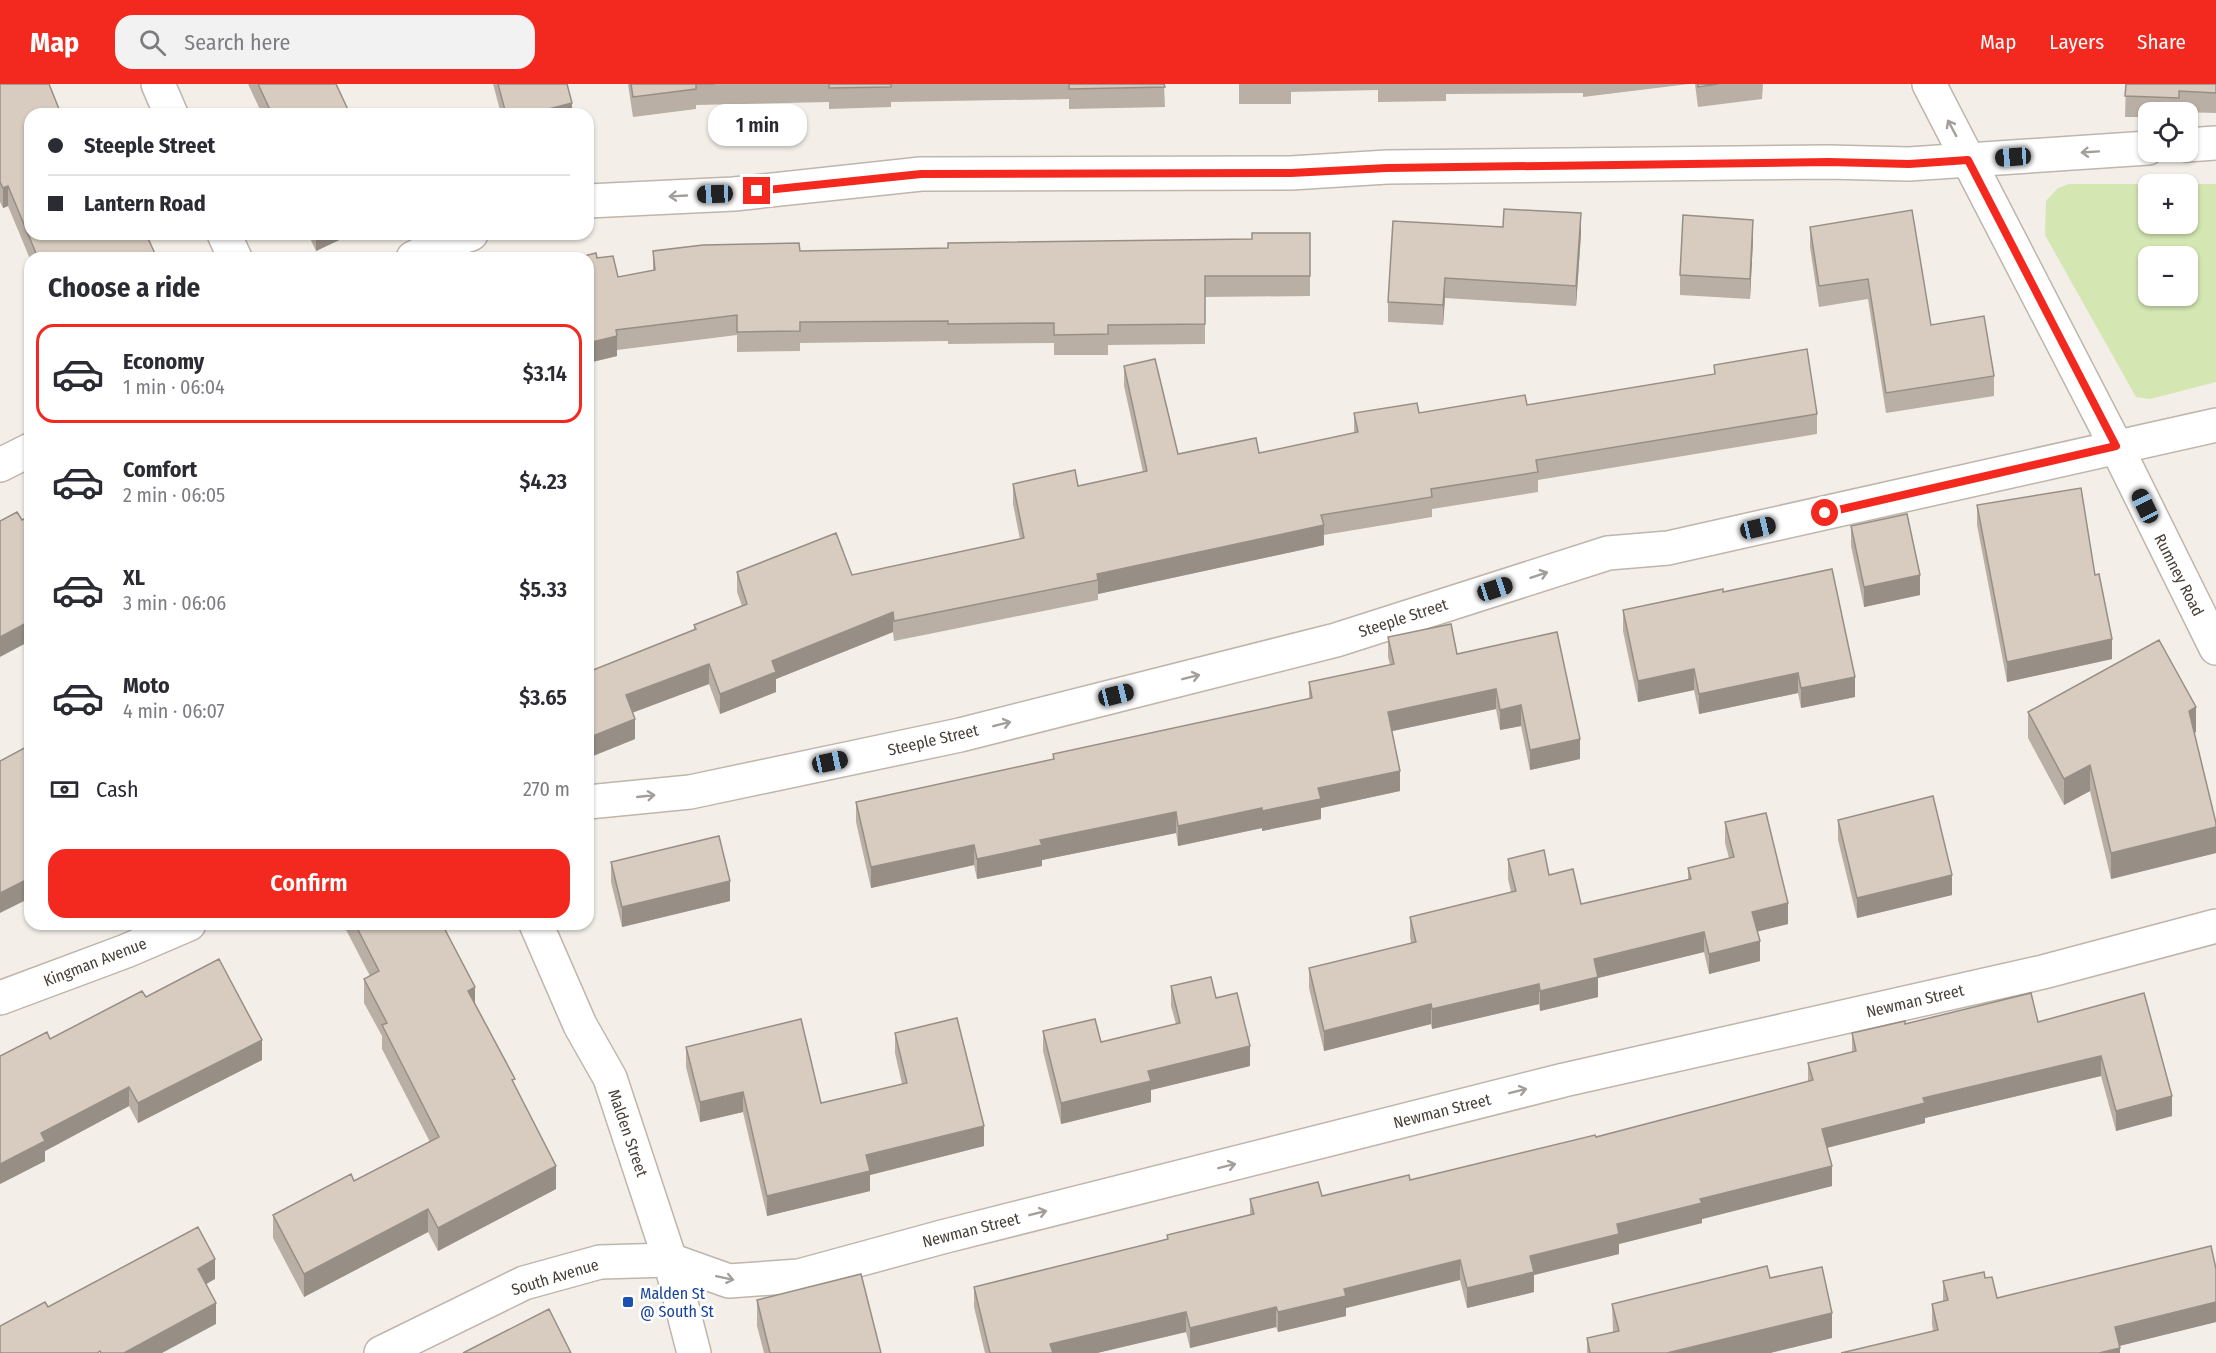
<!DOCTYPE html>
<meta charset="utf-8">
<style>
body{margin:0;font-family:"Fira Sans Condensed",sans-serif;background:#f2f2f3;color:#2b2b33;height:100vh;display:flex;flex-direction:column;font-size:22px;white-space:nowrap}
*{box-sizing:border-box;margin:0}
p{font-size:20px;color:#7c7c81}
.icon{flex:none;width:33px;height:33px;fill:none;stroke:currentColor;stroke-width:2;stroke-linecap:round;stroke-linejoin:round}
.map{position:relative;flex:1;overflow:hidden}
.panel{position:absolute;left:24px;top:168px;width:570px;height:678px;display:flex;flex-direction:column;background:#fff;border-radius:18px;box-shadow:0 2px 4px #0004}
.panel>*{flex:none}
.top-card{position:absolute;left:24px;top:24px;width:570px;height:132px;border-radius:18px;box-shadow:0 2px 4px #0004;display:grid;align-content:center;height:132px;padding:0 24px;background:#fff}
.controls{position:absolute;left:2138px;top:18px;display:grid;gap:12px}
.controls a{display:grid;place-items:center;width:60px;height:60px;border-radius:12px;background:#fff;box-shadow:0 2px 4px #0004;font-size:30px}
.end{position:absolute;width:27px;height:27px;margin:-14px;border:8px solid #f3291f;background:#fff;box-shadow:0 0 0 3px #fff}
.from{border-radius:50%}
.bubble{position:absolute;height:42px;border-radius:18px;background:#fff;box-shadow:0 2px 4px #0004;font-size:20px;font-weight:600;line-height:42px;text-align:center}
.car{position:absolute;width:18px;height:36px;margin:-18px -9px;border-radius:8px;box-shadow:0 0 4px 2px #0007;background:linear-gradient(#222 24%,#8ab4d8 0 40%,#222 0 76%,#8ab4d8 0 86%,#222 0)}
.top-card b{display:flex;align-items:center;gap:21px;height:57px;font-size:22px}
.top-card b+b{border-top:2px solid #e1e1e2}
.top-card i{width:15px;height:15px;background:#2b2b33}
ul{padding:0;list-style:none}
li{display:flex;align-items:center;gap:18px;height:99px;margin:0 12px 9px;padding:0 12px;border:3px solid transparent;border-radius:18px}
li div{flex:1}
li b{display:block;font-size:22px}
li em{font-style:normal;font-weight:600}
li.on{border-color:#f3291f}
li>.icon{width:54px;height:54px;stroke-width:1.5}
h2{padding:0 24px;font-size:27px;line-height:72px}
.pay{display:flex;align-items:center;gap:15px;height:66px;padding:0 24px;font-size:22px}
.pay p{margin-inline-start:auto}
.action{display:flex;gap:12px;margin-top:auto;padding:12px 24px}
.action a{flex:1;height:69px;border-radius:18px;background:#f3291f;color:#fff;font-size:24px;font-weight:600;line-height:69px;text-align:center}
header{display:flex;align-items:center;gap:36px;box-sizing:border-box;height:84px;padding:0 30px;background:#f3291f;color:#fff}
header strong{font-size:28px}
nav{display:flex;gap:33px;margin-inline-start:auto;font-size:21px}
.search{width:420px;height:54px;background:#f2f2f3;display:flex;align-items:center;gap:15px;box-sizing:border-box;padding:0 21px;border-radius:18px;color:#7c7c81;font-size:22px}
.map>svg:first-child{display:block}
.green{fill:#d4e6b2;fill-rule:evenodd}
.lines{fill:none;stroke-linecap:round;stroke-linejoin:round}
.minor-casing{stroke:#bfb5ab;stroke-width:36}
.tertiary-casing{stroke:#bfb5ab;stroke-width:36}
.minor{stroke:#fff;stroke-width:33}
.tertiary{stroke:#fff;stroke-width:33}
.wall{fill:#baafa5}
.shaded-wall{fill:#978f86}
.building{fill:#d8ccc0;stroke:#978f86;stroke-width:1.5}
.oneway{stroke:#a29f9b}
.route{stroke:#f3291f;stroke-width:8}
.transit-dot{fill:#1a4fb4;stroke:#fff;stroke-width:2}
.labels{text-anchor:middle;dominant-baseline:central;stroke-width:5;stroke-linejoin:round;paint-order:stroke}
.street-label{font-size:16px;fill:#463f37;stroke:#fff}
.transit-label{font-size:16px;fill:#164399;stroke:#fff;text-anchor:start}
</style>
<header>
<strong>Map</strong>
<div class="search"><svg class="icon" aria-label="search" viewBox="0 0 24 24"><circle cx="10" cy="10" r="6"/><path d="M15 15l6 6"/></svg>Search here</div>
<nav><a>Map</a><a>Layers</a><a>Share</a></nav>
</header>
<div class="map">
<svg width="2216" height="1269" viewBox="0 0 2216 1269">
<rect width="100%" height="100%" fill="#f3efe8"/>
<!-- green -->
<path class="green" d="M2069,100H2216V298L2150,315L2136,313L2045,151L2046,117L2058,104ZM2148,100H2187V140H2148ZM2148,172H2187V212H2148Z"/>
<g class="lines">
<!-- minor casing -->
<g class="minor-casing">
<path id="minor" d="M2187,61L2216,59
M588,117L734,110L921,90L1291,89L1387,83L1828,78L1909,80L2148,64
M413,174L443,159L471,150
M0,381L30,366
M588,718L690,708L960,651L1336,556L1608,469L1668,464L2216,341
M0,914L126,867L189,840
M381,1269L524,1199L600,1178L670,1176L729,1197L799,1192L942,1153L1564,996L2043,888L2216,842"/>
</g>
<!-- tertiary casing -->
<g class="tertiary-casing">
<path id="tertiary" d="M158,0L171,30
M1929,0L2116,362L2216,564
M224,150L235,174
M536,840L580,941L610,994L670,1176L694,1269"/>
</g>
<!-- minor -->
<use href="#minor" class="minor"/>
<!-- tertiary -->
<use href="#tertiary" class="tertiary"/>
</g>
<!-- wall -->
<path class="wall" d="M0,0L30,150L157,174H30V175L8,122L3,124L0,118Z
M248,0H336L350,30H262Z
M493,0H567L572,30H501Z
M628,0H1164L1165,23L1069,25V15L891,18V23L829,25V18L696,21V25L633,33Z
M1239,0H1689L1583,13V9L1446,10V17L1378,18V6L1291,8V20H1239Z
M1695,0H1763L1762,15L1698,23Z
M2126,0H2216V29L2179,28H2148V33H2125Z
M1393,137L1581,150L1576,222L1445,214L1443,241L1388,238V218Z
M1810,143L1994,292V312L1886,329L1868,215L1819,223L1810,163Z
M1310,149V212L1205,213V260L1108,261V271H1054V259L948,260V257L800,259V267L737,268V251L617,266V272L588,279V174H597L618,193L653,186V167H800L948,164L1252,155Z
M308,150H352L316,167Z
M1753,156L1750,215L1680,211V191Z
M1714,281L1817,330V350L1538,396V408L1432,425V433L1324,451V461L1098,510V516L894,557L893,548L776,595V608L720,630L709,600L632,629L635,655L588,674L694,546V541L742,522L737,508V488L852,491L1020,455L1013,420V400L1078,402L1143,388L1124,302V282L1178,370L1259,369L1354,349V329H1419L1527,321L1714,290Z
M1977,421L2095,491L2112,575L2007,598L1977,441Z
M1851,442L1920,511L1864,523L1851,462Z
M1723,508L1855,613L1801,624L1798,609L1699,630L1694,606L1638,618L1623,547V526Z
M1557,548L1580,675L1530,686L1521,642L1500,646L1496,625L1392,647L1400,707L1321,724V735L1262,747V744L1178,762L1176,749L1042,776V782L977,795L974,781L871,804L856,738V718L1053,675V670L1309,615V598L1390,581L1388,573V553L1457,570Z
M2028,628L2196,648L2194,649L2216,739V769L2111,795L2090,707L2064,721L2028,654Z
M1838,736L1952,811L1857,834L1838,756Z
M1725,738L1788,840L1757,847L1760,877L1709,890L1704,868L1598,894V913L1540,927L1539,920L1432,945L1431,940L1324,967L1309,904V884L1411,859L1410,853V833L1511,808L1508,795V775L1549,791L1581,820L1688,795V784L1729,774L1725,759Z
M611,778L730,817L622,843L611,798Z
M343,840H442L475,919L515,1001L556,1105L438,1167L428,1148L304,1213L273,1154V1131L354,1097L430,1058L382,965V952L364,919V895L370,892Z
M1171,902L1216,914L1250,982L1151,1006V1018L1061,1040L1043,967V947L1101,958L1176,940L1171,922Z
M2144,909L2172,1032L2116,1047L2101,992L1925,1034V1039L1827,1064L1832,1102L1702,1135V1139L1619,1160V1170L1534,1191V1208L1467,1224L1460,1196L1346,1224V1232L1278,1248L1276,1243L1190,1264L1186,1248L1097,1269H985L974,1223V1203L1167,1155V1151L1250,1130V1115L1322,1112L1410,1096L1596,1053L1808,997V979L1852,968V949L1905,940L2038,938Z
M146,913L262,976L138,1039L129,1022L45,1067V1077L0,1100L50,955Z
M895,949L984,1062L870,1091V1107L767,1132L743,1028L700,1038L686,983V963L821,1019L902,1000L895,969Z
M2216,1185V1238L2119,1262L2120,1269L1933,1247L1932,1240V1220L1943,1217V1197L1985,1194L1997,1214Z
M1770,1194L1832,1254L1770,1269H1587V1254L1613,1248L1612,1220Z
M757,1216L881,1269H764L757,1242Z"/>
<!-- shaded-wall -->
<path class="shaded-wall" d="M572,19V30H529Z
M8,102V122L3,124V104Z
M1581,129V150L1576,222V202Z
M1753,136V156L1750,215V195Z
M316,150H352L316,167Z
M1445,194V214L1443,241V221Z
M617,252V272L588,279V259Z
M1324,441V461L1098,510V496L1097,490Z
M1920,491V511L1864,523V503Z
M893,528V548L776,595V608L720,630V610L772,577Z
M30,537V557L0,573V553Z
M2112,555V575L2007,598V578Z
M709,580V600L626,631V611Z
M1694,585V606L1638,618V597Z
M1798,589V609L1699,630V610Z
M1855,593V613L1801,624V604Z
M1496,605V625L1388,648V628Z
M1521,621V642L1500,646V626Z
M2196,623V648L2189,652V627Z
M635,635V655L588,674V654Z
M1580,655V675L1530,686V666Z
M2090,681V707L2064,721V695Z
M1400,687V707L1321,724V735L1262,747V727L1318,704Z
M1262,724V744L1178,762V742Z
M1176,728V749L1042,776V782L977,795V775L1040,756Z
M2216,743V769L2111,795V769Z
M974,761V781L871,804V783Z
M1952,791V811L1857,834V814Z
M30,794V814L0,829V809Z
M730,797V817L622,843V823Z
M1788,819V840L1752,849V828Z
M1704,848V868L1598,894V913L1540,927V907L1594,875Z
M1760,857V877L1709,890V870Z
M1539,900V920L1432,945V925Z
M475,903V926L468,907Z
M1431,920V940L1324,967V947Z
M262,956V976L138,1039V1019Z
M1250,962V982L1151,1006V1018L1061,1040V1019L1148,987Z
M2101,972V992L1925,1034V1039L1822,1065V1045L1923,1014Z
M129,1003V1022L45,1067V1077L0,1100V1080L41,1049Z
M743,1008V1028L700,1038V1018Z
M2172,1012V1032L2116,1047V1027Z
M984,1042V1062L870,1091V1107L767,1132V1112L866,1071Z
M556,1082V1105L438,1167V1144Z
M1832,1082V1102L1702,1135V1139L1619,1160V1170L1534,1191V1208L1467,1224V1204L1530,1172L1617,1140L1700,1115Z
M428,1125V1148L304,1213V1190Z
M215,1175V1195L198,1205V1185Z
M1460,1176V1196L1346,1224V1232L1278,1248V1228L1344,1205Z
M2216,1218V1238L2115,1263V1243Z
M216,1219V1240L162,1269H124Z
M1276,1223V1243L1190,1264V1244Z
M1186,1228V1248L1097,1269H1050V1260Z
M1832,1229V1254L1770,1269H1667Z
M2120,1264V1269H2099Z"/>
<!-- building -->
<path class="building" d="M0,0H49L61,30H30V150H146L157,174H38L8,102L3,104L0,98Z
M258,0H336L350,30H272Z
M498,0H567L572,19L529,30H506Z
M631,0H715H696V5L633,13Z
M829,0H891V3L829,4Z
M1069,0H1164L1165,3L1069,5Z
M1698,0H1718L1698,3Z
M2126,0H2216V9L2179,7V14L2125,12Z
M1504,125L1581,129L1576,202L1445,194L1443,221L1388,218L1393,137L1503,143Z
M1912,126L1931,241L1984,232L1994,292L1886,309L1868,195L1819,202L1810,143Z
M1683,131L1753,136L1750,195L1680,191Z
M1252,149H1310V192H1205V240L1108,241V250L1054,251V239L948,240V237L800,238V247L737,248V231L616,246L617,252L588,259V174H576L596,169L597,174L613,172L618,193L655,186L653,167L703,161L799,159L800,167L948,164V159L1252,155Z
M1807,265L1817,330L1536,376L1538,388L1431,405L1432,413L1321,431L1324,441L1097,490L1098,496L894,537L893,528L772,577L776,588L720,610L709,580L626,611L635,635L588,654V588L696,545L694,541L747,520L737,488L836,449L852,491L1024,454L1013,400L1075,386L1078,402L1147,387L1124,282L1155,275L1178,370L1256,354L1259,369L1358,348L1354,329L1417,319L1419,329L1525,311L1527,321L1715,290L1714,281Z
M2081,404L2095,491L2099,490L2112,555L2007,578L1977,421Z
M17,428L22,436L30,432V537L0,553V437Z
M1907,430L1920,491L1864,503L1851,442Z
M1832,485L1855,593L1801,604L1798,589L1699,610L1694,585L1638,597L1623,526L1723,505V508Z
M1451,540L1457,570L1557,548L1580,655L1530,666L1521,621L1500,626L1496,605L1388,628L1400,687L1318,704L1321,715L1262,727V724L1178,742L1176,728L1040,756L1042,761L977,775L974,761L871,783L856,718L1054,675L1053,670L1312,614L1309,598L1394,580L1388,553Z
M2159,556L2196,623L2189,627L2216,739V743L2111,769L2090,681L2064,695L2028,628Z
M30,661V794L0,809V677Z
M1933,712L1952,791L1857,814L1838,736Z
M1766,729L1788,819L1752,828L1760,857L1709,870L1704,848L1594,875L1598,893L1540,907L1539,900L1432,925L1431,920L1324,947L1309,884L1416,858L1410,833L1516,807L1508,775L1544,766L1549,791L1573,785L1581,820L1691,795L1688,784L1734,773L1725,738Z
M719,752L730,797L622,823L611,778Z
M355,840H442L475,903L468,907L515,995L512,996L556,1082L438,1144L428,1125L304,1190L273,1131L351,1090L354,1097L439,1053L382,941L387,939L364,895L379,887Z
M219,875L262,956L138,1019L129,1003L41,1049L45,1057L0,1080V972L47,948L50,955L142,907L146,913Z
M1211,893L1216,914L1237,909L1250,962L1148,987L1151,997L1061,1019L1043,947L1095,935L1101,958L1180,939L1171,902Z
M2031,909L2038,938L2144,909L2172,1012L2116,1027L2101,972L1923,1014L1925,1019L1822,1045L1832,1082L1700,1115L1702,1119L1617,1140L1619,1150L1530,1172L1534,1188L1467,1204L1460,1176L1344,1205L1346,1212L1278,1228L1276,1223L1190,1244L1186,1228L1050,1260L1053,1269H990L974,1203L1168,1155L1167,1151L1254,1130L1250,1115L1318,1098L1322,1112L1409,1091L1410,1096L1595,1051L1596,1053L1813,996L1808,979L1856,967L1852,949L1905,937V940Z
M957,934L984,1042L866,1071L870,1087L767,1112L743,1008L700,1018L686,963L801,935L821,1019L907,999L895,949Z
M198,1143L215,1175L198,1185L216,1219L124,1269H101L100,1267L97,1269H0V1242L45,1218L48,1223Z
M2211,1162L2216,1185V1218L2115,1243L2120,1264L2099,1269H1841L1938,1246L1932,1220L1948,1216L1943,1197L1984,1188L1985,1194L1992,1193L1997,1214Z
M1767,1182L1770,1194L1822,1183L1832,1229L1667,1269H1590L1587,1254L1619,1247L1612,1220Z
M861,1190L881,1269H770L757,1216Z
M549,1225L571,1269H463Z"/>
<!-- one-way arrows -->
<defs><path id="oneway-shaft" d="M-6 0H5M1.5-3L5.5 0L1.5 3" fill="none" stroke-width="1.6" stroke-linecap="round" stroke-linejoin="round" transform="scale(1.5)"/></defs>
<g class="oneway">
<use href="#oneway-shaft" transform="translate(1952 44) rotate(-118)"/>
<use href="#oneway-shaft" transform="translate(2090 68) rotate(176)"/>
<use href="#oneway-shaft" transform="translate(678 112) rotate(177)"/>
<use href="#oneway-shaft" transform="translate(1539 491) rotate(-18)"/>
<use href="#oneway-shaft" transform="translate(1191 593) rotate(-14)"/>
<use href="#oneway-shaft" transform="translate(1002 640) rotate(-14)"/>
<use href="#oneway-shaft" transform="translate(646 712) rotate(-6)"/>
<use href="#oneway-shaft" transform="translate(1518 1007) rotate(-14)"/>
<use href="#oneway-shaft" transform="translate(1227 1082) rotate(-14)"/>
<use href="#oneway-shaft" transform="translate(1038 1129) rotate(-14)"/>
<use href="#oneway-shaft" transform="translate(725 1194) rotate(12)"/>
</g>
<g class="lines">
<!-- route -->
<path class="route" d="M757,107L921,90L1291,89L1387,84L1828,78L1909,80L1968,76L2116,362L1825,429"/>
</g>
<!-- markers -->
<rect class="transit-dot" x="622" y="1212" width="12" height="12" rx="3"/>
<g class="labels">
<!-- street labels -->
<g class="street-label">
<text transform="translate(2179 491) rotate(63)">Rumney Road</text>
<text transform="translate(1403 534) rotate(-18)">Steeple Street</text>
<text transform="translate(933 656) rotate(-13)">Steeple Street</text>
<text transform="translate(95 878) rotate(-21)">Kingman Avenue</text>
<text transform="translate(1915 917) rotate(-13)">Newman Street</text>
<text transform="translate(1442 1027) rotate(-14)">Newman Street</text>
<text transform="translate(628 1049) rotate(71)">Malden Street</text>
<text transform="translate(971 1146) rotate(-14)">Newman Street</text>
<text transform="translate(555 1193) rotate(-17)">South Avenue</text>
</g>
<!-- transit labels -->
<g class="transit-label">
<text x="640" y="1209">Malden St<tspan x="640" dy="18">@ South St</tspan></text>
</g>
</g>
</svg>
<div class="controls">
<a><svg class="icon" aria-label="locate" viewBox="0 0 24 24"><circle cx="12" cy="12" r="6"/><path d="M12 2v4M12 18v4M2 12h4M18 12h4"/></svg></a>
<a>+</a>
<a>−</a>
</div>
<i class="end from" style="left:1825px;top:429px"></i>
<i class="end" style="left:757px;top:107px"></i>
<div class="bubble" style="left:708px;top:20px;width:99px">1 min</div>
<i class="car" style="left:2013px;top:73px;rotate:266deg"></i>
<i class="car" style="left:715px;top:110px;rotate:268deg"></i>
<i class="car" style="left:2145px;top:422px;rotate:334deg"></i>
<i class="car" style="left:1758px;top:444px;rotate:77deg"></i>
<i class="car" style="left:1495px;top:505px;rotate:72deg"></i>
<i class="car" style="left:1116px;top:611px;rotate:76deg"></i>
<i class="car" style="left:830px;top:678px;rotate:78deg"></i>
<div class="top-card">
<b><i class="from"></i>Steeple Street</b>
<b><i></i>Lantern Road</b>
</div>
<section class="panel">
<h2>Choose a ride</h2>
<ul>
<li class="on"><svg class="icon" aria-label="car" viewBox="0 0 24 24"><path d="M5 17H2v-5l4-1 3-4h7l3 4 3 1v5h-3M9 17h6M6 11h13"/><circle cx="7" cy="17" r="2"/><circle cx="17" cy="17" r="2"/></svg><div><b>Economy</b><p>1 min · 06:04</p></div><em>$3.14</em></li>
<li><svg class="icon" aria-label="car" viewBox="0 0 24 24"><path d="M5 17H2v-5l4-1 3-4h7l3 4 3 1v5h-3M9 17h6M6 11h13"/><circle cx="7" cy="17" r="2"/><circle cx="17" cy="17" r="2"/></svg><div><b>Comfort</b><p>2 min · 06:05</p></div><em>$4.23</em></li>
<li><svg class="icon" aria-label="car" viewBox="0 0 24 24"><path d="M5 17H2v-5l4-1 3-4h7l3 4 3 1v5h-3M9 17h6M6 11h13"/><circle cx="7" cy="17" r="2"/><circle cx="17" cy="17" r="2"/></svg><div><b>XL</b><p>3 min · 06:06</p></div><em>$5.33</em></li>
<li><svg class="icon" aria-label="car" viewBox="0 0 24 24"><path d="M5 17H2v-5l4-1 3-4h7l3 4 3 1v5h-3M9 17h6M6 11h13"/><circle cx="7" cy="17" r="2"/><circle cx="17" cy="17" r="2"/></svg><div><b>Moto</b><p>4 min · 06:07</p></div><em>$3.65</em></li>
</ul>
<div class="pay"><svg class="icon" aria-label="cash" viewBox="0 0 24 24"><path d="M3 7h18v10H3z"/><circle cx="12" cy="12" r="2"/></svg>Cash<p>270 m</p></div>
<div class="action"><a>Confirm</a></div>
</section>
</div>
